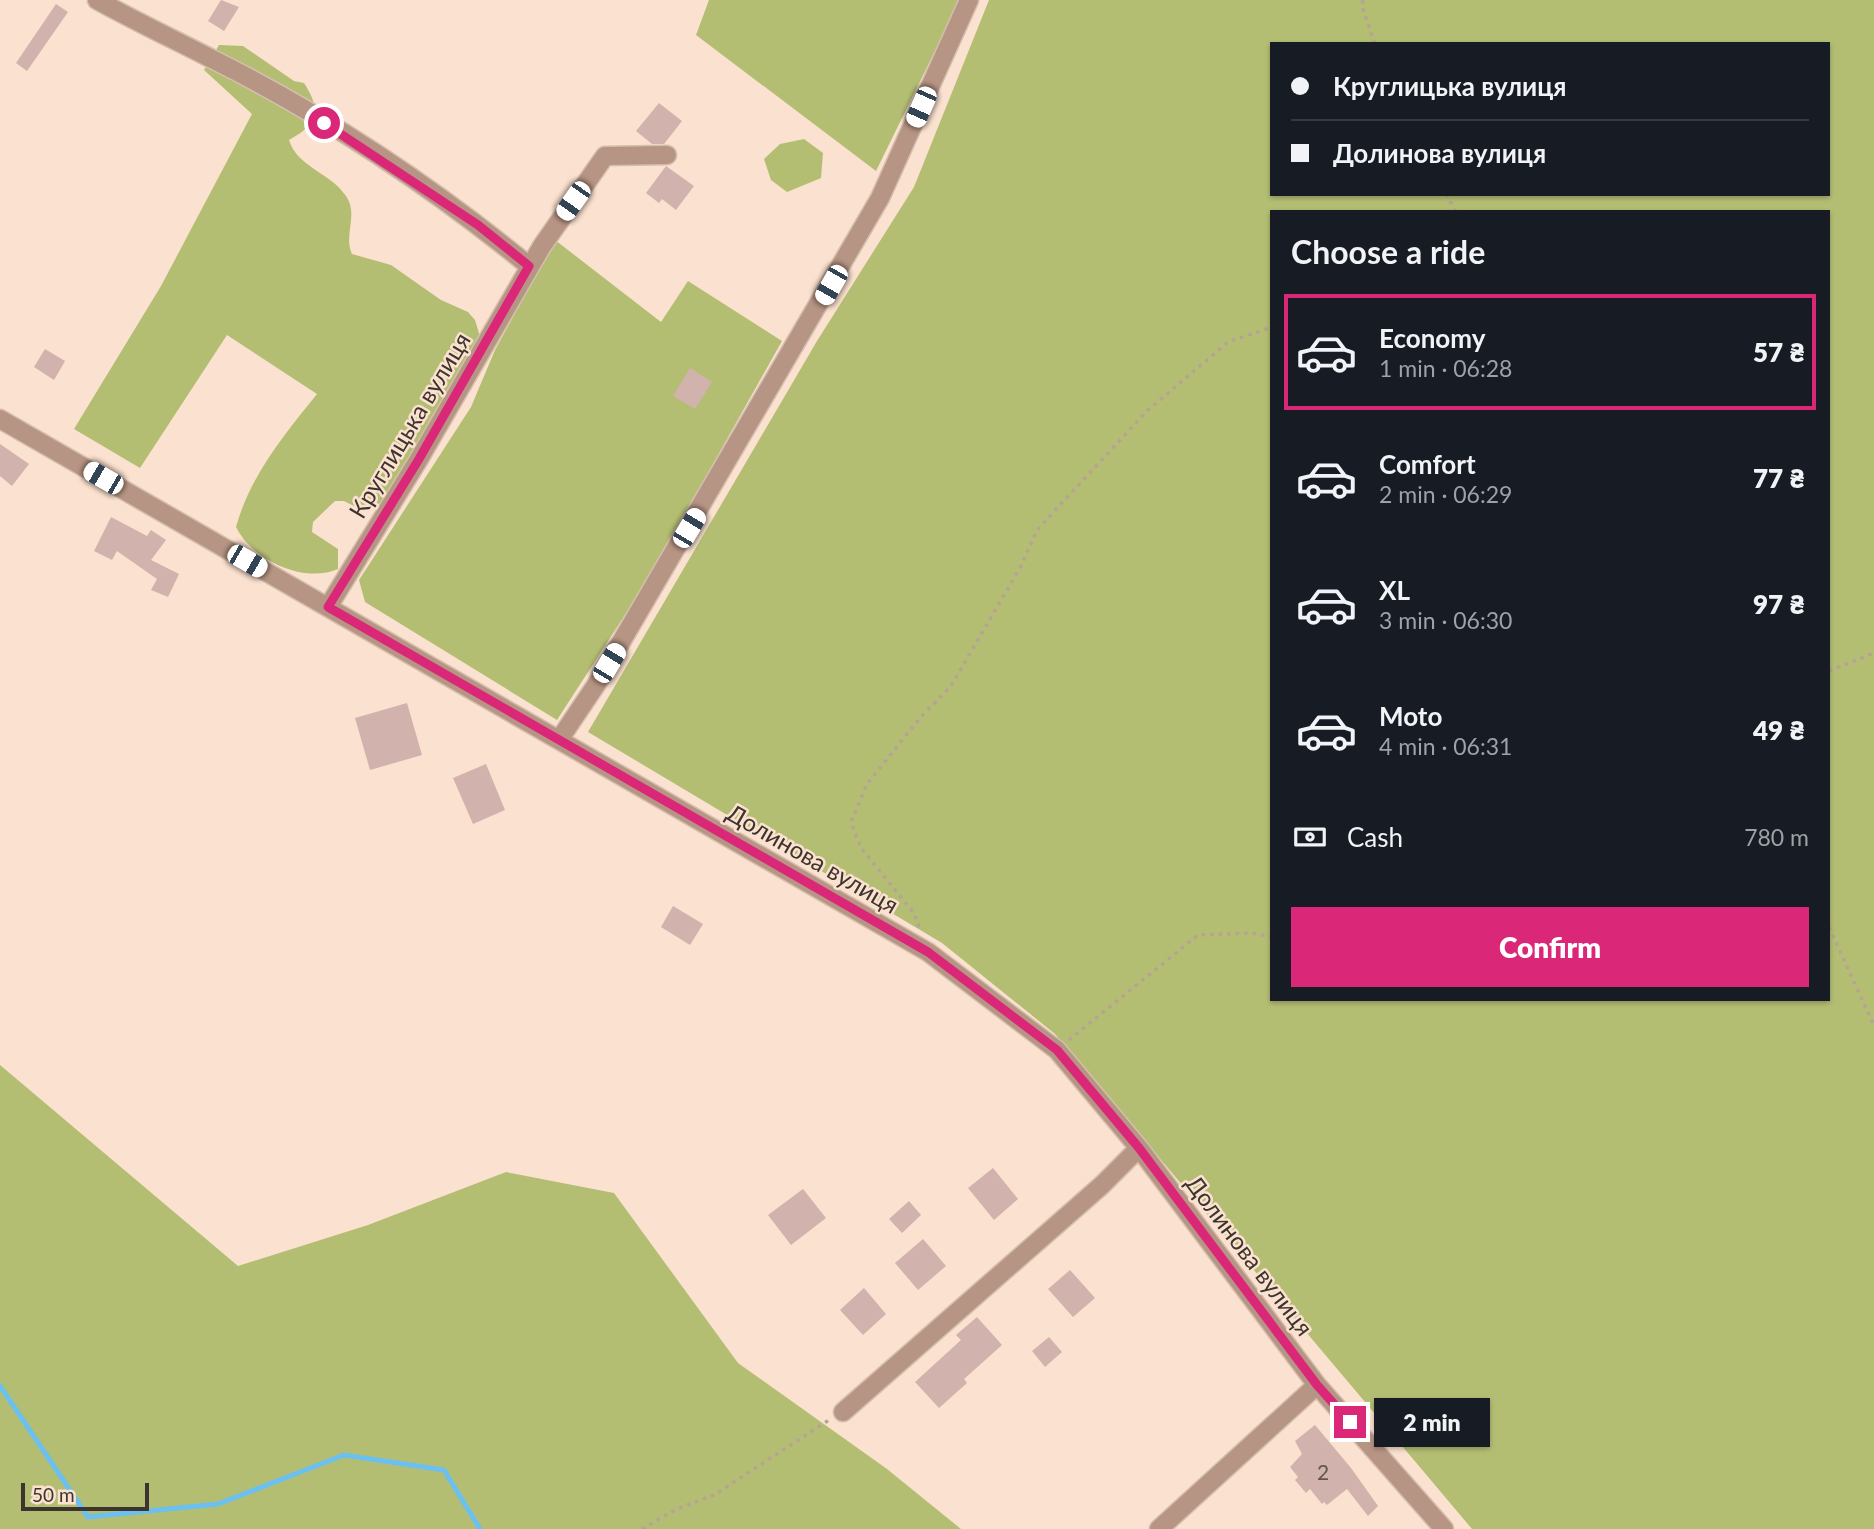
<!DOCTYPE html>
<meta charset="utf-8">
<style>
body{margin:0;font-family:Lato,sans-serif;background:#242831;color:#f1f3f6;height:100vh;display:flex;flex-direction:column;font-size:26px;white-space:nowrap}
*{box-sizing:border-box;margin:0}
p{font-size:23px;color:#9ea1a6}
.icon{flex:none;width:38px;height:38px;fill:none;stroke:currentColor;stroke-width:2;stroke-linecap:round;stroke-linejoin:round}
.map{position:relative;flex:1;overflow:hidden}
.sheet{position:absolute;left:1270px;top:210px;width:560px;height:791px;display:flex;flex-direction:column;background:#171b24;border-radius:0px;box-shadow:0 2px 5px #0004}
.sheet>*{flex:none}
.guide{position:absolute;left:1270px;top:42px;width:560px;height:154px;border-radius:0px;box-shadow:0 2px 5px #0004;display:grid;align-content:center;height:154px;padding:0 21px;background:#171b24}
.scale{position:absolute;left:21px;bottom:18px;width:128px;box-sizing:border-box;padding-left:7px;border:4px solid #3e342e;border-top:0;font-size:19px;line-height:24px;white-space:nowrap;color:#3e342e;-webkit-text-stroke:5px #fbe1cf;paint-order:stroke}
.end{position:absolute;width:32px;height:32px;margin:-16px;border:9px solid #db2777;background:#fff;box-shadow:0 0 0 4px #fff}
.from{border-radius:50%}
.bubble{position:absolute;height:49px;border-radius:0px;background:#171b24;box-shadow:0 2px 5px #0004;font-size:23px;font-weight:800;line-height:49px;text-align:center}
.car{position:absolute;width:21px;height:42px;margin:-21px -10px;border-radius:9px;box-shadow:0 0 5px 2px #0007;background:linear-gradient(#fff 24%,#345 0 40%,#fff 0 76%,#345 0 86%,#fff 0)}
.guide b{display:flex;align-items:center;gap:24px;height:66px;font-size:26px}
.guide b+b{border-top:2px solid #363941}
.guide i{width:18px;height:18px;background:#f1f3f6}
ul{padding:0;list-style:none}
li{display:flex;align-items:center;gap:21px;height:116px;margin:0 14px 10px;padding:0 7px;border:4px solid transparent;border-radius:0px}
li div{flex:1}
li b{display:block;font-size:26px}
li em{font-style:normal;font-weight:800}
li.active{border-color:#db2777}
li>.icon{width:63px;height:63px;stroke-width:1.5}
h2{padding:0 21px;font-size:32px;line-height:84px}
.pay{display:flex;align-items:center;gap:18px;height:77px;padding:0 21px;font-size:26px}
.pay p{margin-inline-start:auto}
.cta{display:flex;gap:14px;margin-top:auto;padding:14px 21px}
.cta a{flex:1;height:80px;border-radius:0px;background:#db2777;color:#fff;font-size:28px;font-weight:800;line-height:80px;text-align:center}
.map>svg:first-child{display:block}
.green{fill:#b4be73;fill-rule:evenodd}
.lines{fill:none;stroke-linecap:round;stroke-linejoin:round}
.stream{stroke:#6bc0ef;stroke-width:5}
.building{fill:#d1b2ac}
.minor-casing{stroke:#d5beaf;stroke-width:21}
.path{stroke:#b7a395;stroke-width:3.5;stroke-dasharray:3.5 5;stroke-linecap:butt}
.minor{stroke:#b79584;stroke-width:18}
.route{stroke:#db2777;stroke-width:9}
.labels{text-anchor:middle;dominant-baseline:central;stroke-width:5;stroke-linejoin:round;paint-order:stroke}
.number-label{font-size:21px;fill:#63544e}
.street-label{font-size:24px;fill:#3e342e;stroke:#fbe1cf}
</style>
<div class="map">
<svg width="1874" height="1529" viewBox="0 0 1874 1529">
<rect width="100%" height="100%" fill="#fbe1cf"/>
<!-- green -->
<path class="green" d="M709,0H960L876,171L696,35Z
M989,0H1874V1529H1472L1055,1034L942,943L588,732L817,341L914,187ZM1272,44H1829V194H1272ZM1272,212H1829V999H1272Z
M219,45L243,46L294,81L304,83C323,112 316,125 289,140C297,167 331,173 346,196C359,215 343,235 352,254L391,265L441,300L468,312L475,320L481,340L460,387L432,416L410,461L381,502L372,509L362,510L344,501H335L313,522L312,532L338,549V569C304,584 252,560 236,527C250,476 284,435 317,394L227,335L140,468L74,429L161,286L252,114L204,70Z
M804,139L823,153L821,178L787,192L771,180L764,159L780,144Z
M555,240L661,322L688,281L782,341L652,573L557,720L365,602L359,580L471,407L495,350Z
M0,1065L238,1266L368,1225L506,1172L614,1193L738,1363L887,1469L961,1529H0Z"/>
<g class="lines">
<!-- stream -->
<path class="stream" d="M0,1386L88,1517L218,1504L344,1455L444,1470L480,1529"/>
</g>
<!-- building -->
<path class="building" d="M221,0L239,7L224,31L208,21Z
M56,4L68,12L27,71L16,63Z
M659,103L682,121L664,144H652L636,131Z
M666,166L694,186L676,210L662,199L659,203L646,193Z
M45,349L65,361L54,380L34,367Z
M690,368L712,382L695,409L673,396Z
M0,444L29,464L12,486L0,476Z
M111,517L147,536L151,530L166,540L151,560L179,574L168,597L151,590L157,579L117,551L112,560L94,551Z
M407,703L422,755L370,770L355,718Z
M486,764L505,810L473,824L453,778Z
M673,906L703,924L690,945L661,927Z
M993,1168L1018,1199L994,1220L968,1188Z
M803,1189L826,1218L791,1245L768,1215Z
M909,1201L921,1215L902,1233L889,1219Z
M923,1239L946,1266L918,1290L895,1263Z
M1070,1270L1095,1298L1073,1317L1048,1289Z
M864,1288L886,1314L863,1335L840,1310Z
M977,1317L1002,1345L964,1379L967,1383L939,1408L915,1382L961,1340L956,1335Z
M1049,1337L1062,1352L1045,1367L1032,1351Z
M1315,1425L1351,1468L1378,1506L1368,1516L1347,1489L1327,1505L1324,1502L1322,1504L1310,1489L1306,1493L1295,1480L1298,1477L1290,1467L1302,1454L1295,1441Z"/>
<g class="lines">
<!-- minor casing -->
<g class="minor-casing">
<path id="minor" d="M97,0C135,21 173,39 212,59C323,114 434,188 529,266
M0,419L928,952L1057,1050L1139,1148L1317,1385L1444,1529
M328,607L419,459L542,246L605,156L667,155
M559,740L596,685L880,198L969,0
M843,1412L1102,1185L1139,1148
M1159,1529L1317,1385"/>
</g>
<!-- path -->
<path class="path" d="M1363,0L1362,6L1375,44
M1446,194L1456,212
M1829,671L1874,653
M919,927L914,913L861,848L851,822L867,784L919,719L951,686L1021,566L1037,530L1147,411L1228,342L1272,327
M1829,927L1874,1026
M1069,1040L1198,935L1252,933L1272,937
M642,1529L677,1509L714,1495L829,1420"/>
<!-- minor -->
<use href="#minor" class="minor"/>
</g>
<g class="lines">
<!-- route -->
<path class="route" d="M324,123L478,225L529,266L419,459L328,607L928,952L1057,1050L1139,1148L1317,1385L1350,1422"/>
</g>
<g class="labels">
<!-- number labels -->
<g class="number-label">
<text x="1323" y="1471">2</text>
</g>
<!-- street labels -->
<g class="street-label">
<text transform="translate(409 425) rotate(-59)">Круглицька вулиця</text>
<text transform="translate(813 858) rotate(30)">Долинова вулиця</text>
<text transform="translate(1250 1255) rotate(53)">Долинова вулиця</text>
</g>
</g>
</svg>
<div class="scale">50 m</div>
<i class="end from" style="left:324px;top:123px"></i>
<i class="end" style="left:1350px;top:1422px"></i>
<div class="bubble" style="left:1374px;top:1398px;width:116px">2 min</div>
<i class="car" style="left:921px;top:107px;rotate:204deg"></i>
<i class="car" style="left:573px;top:201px;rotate:215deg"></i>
<i class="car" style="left:831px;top:285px;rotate:210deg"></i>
<i class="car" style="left:103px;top:478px;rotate:300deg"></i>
<i class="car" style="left:689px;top:528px;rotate:31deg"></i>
<i class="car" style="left:247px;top:561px;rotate:120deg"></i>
<i class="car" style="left:609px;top:663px;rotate:31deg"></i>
<div class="guide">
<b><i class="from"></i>Круглицька вулиця</b>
<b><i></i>Долинова вулиця</b>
</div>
<section class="sheet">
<h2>Choose a ride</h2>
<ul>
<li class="active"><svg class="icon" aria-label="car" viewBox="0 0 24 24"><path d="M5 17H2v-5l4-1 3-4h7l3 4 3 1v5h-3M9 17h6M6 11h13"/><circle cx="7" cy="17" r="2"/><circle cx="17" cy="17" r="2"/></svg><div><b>Economy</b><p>1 min · 06:28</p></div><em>57 ₴</em></li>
<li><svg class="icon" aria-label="car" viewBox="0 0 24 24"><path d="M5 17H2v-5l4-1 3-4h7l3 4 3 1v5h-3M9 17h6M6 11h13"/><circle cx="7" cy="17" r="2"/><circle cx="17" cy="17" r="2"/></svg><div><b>Comfort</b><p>2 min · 06:29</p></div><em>77 ₴</em></li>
<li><svg class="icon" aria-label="car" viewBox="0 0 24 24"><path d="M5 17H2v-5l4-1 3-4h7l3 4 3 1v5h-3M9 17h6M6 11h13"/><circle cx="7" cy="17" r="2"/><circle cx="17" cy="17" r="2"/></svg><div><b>XL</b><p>3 min · 06:30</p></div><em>97 ₴</em></li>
<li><svg class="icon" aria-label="car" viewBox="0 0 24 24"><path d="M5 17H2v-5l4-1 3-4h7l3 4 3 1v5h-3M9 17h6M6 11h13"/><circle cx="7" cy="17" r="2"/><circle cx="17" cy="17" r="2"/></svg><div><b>Moto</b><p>4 min · 06:31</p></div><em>49 ₴</em></li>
</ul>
<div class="pay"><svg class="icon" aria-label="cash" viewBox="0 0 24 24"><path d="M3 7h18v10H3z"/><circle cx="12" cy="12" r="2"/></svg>Cash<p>780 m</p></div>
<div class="cta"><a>Confirm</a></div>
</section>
</div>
